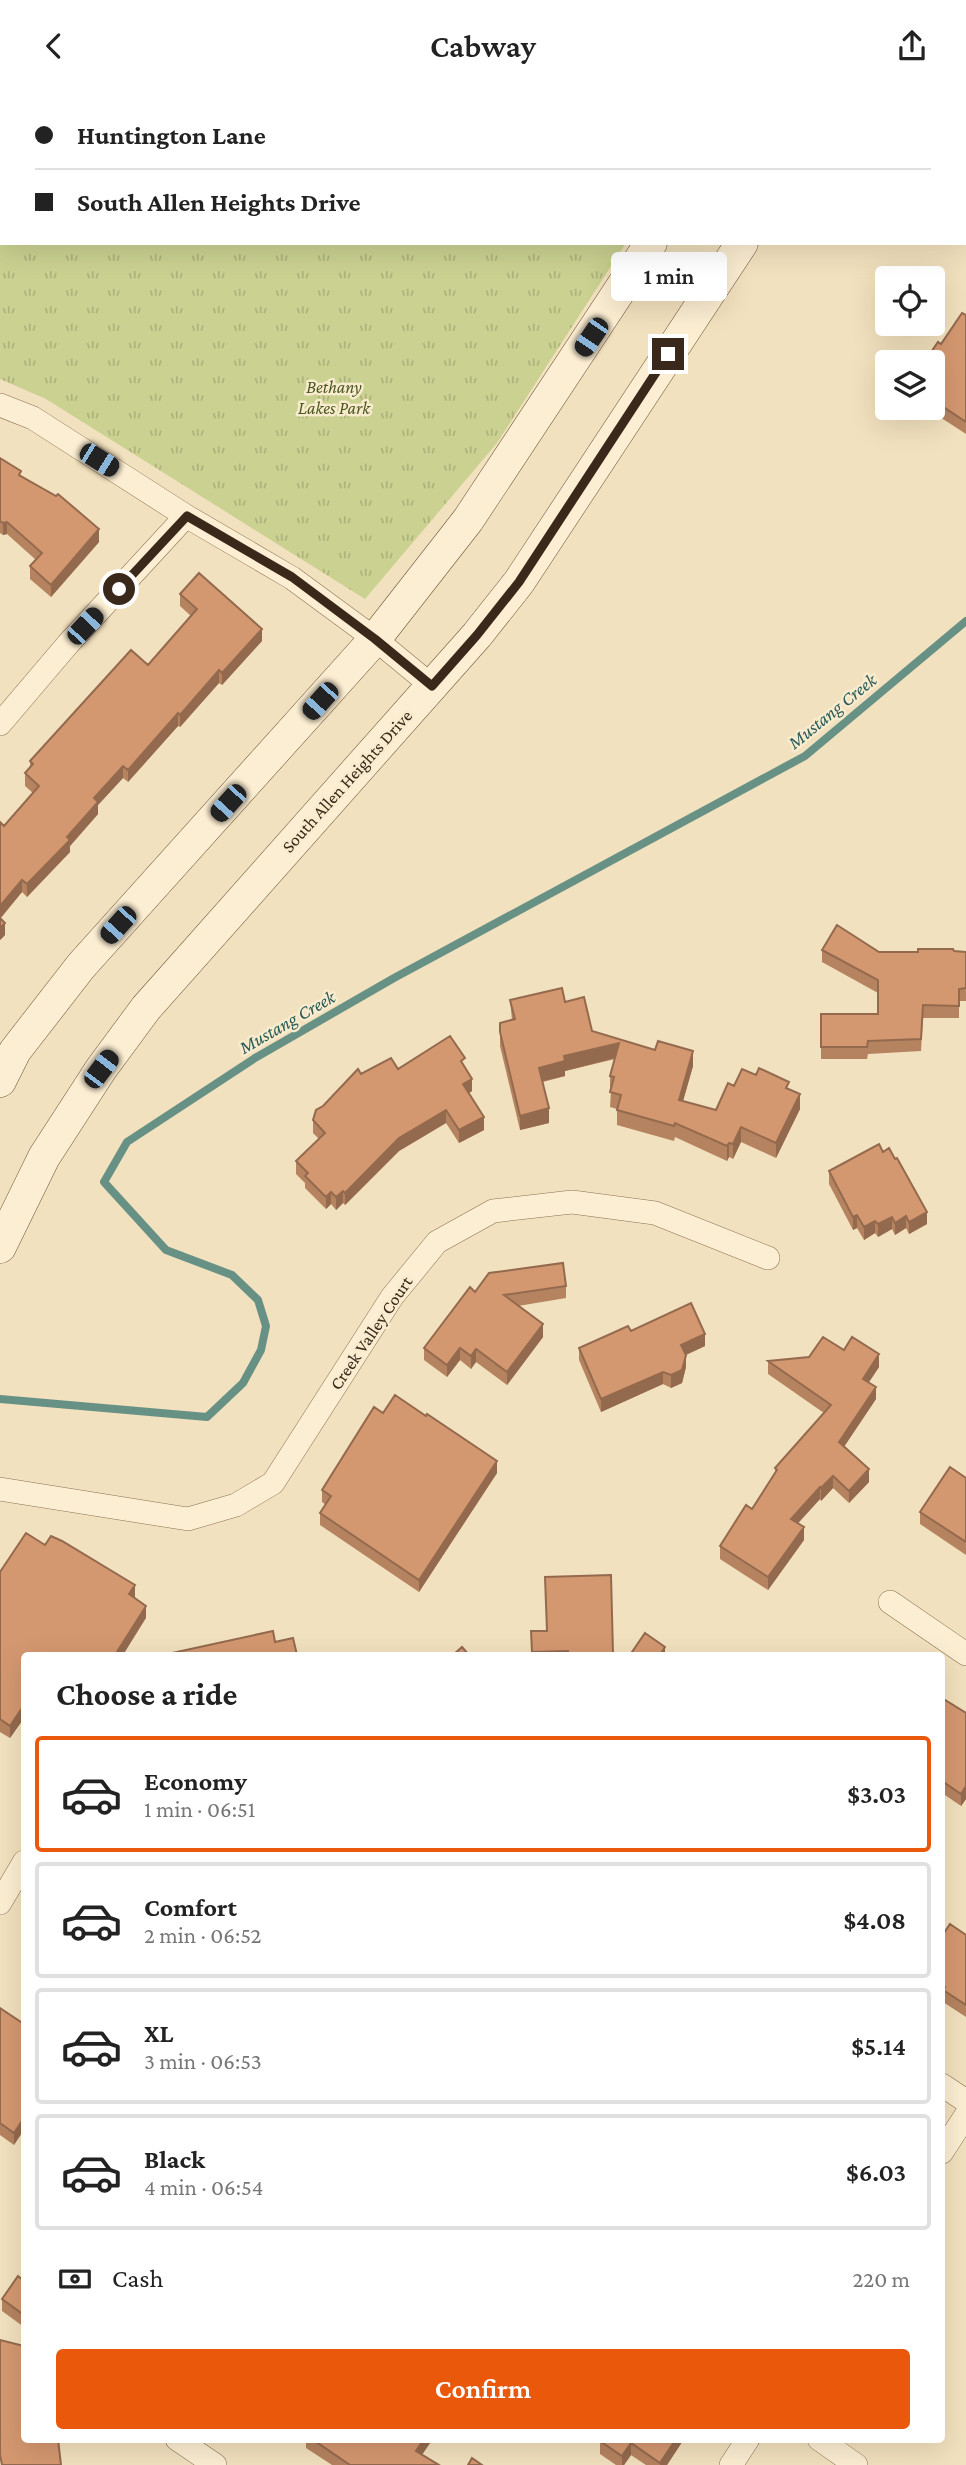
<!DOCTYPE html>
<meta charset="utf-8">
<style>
body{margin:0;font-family:"Crimson Pro",serif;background:#f2f2f2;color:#222;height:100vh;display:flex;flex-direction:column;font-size:26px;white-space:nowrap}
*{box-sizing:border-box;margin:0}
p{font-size:23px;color:#767676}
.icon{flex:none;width:38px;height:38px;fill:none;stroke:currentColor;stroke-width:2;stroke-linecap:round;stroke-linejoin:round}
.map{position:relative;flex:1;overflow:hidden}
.drawer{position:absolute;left:21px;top:1561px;width:924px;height:791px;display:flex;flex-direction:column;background:#fff;border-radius:7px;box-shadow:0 7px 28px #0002}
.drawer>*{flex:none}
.top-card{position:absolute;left:0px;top:0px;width:966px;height:154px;box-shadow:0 7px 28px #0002;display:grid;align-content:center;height:154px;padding:0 35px;background:#fff}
.buttons{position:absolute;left:875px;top:175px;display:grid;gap:14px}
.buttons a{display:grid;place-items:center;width:70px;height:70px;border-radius:7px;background:#fff;box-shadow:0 7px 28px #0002;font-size:35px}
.end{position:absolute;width:32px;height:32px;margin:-16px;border:9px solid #3a291b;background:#fff;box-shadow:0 0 0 4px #fff}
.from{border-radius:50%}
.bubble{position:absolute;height:49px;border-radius:7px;background:#fff;box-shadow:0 7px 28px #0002;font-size:23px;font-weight:600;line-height:49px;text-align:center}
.car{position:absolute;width:21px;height:42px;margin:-21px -10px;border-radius:9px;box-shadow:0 0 5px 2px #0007;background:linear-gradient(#222 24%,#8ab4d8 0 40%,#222 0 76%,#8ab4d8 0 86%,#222 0)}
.top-card b{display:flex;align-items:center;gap:24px;height:66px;font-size:26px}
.top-card b+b{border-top:2px solid #e0e0e0}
.top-card i{width:18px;height:18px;background:#222}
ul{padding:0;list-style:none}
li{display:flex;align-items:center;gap:21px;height:116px;margin:0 14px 10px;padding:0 21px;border:4px solid #e0e0e0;border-radius:7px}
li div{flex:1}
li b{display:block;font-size:26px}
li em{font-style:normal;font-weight:600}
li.on{border-color:#ea580c}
li>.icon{width:63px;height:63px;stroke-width:1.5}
h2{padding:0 35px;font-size:32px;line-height:84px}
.pay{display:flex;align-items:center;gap:18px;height:77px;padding:0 35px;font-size:26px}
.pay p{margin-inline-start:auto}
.action{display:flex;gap:14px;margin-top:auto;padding:14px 35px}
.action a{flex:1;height:80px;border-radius:7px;background:#ea580c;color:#fff;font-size:28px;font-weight:600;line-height:80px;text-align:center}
header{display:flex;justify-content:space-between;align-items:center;height:91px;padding:0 35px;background:#fff;font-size:32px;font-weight:600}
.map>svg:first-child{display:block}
.park{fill:url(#park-tufts)}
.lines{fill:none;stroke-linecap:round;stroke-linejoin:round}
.stream{stroke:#689186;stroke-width:8}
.minor-casing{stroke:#8c7155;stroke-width:24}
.secondary-casing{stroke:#6d5238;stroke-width:33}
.minor{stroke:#fceed2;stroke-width:23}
.secondary{stroke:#fceed2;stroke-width:32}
.wall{fill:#b68360}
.shaded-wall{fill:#946a4e}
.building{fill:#d49870;stroke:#946a4e;stroke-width:2}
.route{stroke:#3a291b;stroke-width:9}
.labels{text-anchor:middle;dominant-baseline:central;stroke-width:5;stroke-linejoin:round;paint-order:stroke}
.park-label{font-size:18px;font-style:italic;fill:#4b5820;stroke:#f8ebce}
.street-label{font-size:18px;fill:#3a291b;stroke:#f8ebce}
.water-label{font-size:19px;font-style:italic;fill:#295b57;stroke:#f8ebce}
</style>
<header><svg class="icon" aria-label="back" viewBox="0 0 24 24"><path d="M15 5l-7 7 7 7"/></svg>Cabway<svg class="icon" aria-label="share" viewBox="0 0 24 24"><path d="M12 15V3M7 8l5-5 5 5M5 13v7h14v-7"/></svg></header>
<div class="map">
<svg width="966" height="2374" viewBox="0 0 966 2374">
<defs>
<pattern id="park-tufts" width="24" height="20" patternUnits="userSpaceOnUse" patternTransform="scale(1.75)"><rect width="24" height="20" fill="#cad191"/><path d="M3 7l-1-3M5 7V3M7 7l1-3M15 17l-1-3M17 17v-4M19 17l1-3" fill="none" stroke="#aeb37c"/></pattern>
</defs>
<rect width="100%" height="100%" fill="#f2e1be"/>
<!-- park -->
<path class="park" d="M0,0H722L2,2V152H626L497,352L365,508L46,308L0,288Z"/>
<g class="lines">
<!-- stream -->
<path class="stream" d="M0,1308L207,1326L243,1292L261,1259L266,1235L258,1209L232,1184L166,1159L104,1091L127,1051L255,967L394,887L805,665L966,530"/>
<!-- minor casing -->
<g class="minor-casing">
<path id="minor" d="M0,314L33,327L186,425L292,487L375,548L432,595
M0,633L68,553L186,425
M0,1398L188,1428L236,1414L273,1392L392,1206L437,1151L493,1120L572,1111L655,1122L768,1167
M890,1511L966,1563
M0,1812L24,1771
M942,1994L966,2010
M942,2061L966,2024
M177,2348L215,2374
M819,2348L856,2374
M731,2374L748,2348"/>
</g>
<!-- secondary casing -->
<g class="secondary-casing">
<path id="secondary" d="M789,0L792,2
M745,2L746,0
M843,2L844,0
M0,990L15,960L81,875L375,548L468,429L651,152
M0,1156L44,1066L101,978L146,917L477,544L519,491L742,152"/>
</g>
<!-- minor -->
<use href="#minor" class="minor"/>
<!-- secondary -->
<use href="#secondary" class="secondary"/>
</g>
<!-- wall -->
<path class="wall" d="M966,224V343L926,317H933V271L929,264L941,253Z
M0,367L99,451L51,506L30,488V475L36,469L7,443L3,444L0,442Z
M180,503L262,550L222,594L219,592L180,636L178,635L128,691L123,687L98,714V723L70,755V761L27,806L22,801L0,827L5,844L0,849V731L4,735L33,702L25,695V682L30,676V670L148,574L191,525L180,515Z
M822,859L879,861H966V910H959V927H923L921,960L868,963L867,968H821V923H878V902L822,871Z
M510,909L565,911L592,940L693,975L683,1010L716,1019L734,995L789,998L800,1018L776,1067L741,1051L733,1068L729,1066L727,1070L675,1046L674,1050L617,1034V1018L610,1016L611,1000H610V985L615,968L565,980V985L543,991L549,1032L520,1039L500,955V932L512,929Z
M465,976L472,1000L469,1002L484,1039L459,1052L446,1032L399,1060L345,1114L343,1112L336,1119L331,1113L326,1118L305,1097V1092L296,1083V1070L319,1048L313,1042V1029L323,1015L361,983L398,978Z
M829,1080L927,1133L909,1143L906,1137L895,1144L892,1138L878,1146L875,1142L864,1149L857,1137L853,1139L829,1093Z
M566,1195V1207L518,1215L543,1246L507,1294L476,1271L471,1278L460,1269L447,1286L424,1269V1257L475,1201Z
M631,1240L705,1255L686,1264V1276L682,1292L671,1297L663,1293L601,1321L579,1269V1257Z
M844,1259L879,1276L869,1291L876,1308L844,1356L869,1391L849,1412L833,1397L821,1410L820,1408L798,1432L804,1449L768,1499L720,1468V1455L752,1418L775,1382V1377L824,1322L768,1283V1270L809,1266Z
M383,1322L497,1382L419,1501L320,1434V1422L326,1414L322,1411V1399Z
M966,1387V1464L920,1433V1421Z
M45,1454L135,1506L146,1527L24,1564V1627L10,1647L0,1641V1481Z
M611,1484L613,1564H532L531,1540H547Z
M942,1607L966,1622V1708L961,1715L942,1702Z
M966,1844V1926L943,1911V1908L942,1907V1845Z
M0,1917L24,1933L14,2054L0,2044Z
M24,2190V2236L2,2220V2208Z
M302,2348H430V2352L422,2364L439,2374H332L306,2357V2351Z
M600,2348H684L667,2374H646L631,2364L624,2374H616L600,2363Z"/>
<!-- shaded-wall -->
<path class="shaded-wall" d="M2,65V88L0,89V66Z
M7,431V443L3,444V432Z
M99,438V451L51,506V494Z
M262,538V550L222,594V582Z
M219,579V592L180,636V624Z
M178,622V635L128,691V679Z
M123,675V687L98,714V723L70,755V761L27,806V793L67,746L94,707Z
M22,789V801L0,828V815Z
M5,832V844L0,849V837Z
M619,952V966L565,980V985L539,991V977L564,965Z
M693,960V975L679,1024V1009Z
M472,988V1000L463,1006V993Z
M800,1003V1018L776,1067V1052Z
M549,1017V1032L520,1039V1025Z
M446,1019V1032L399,1060L345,1114V1102L399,1047Z
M484,1026V1039L459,1052V1039Z
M741,1036V1051L733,1068V1053Z
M729,1052V1066L727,1070V1055Z
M343,1100V1112L336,1119V1106Z
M331,1101V1113L326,1118V1106Z
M927,1121V1133L909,1143V1131Z
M857,1124V1137L853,1139V1126Z
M906,1125V1137L895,1144V1132Z
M892,1126V1138L878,1146V1133Z
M875,1130V1142L864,1149V1136Z
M543,1233V1246L507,1294V1281Z
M705,1243V1255L681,1266V1254Z
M460,1257V1269L447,1286V1274Z
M476,1258V1271L471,1278V1265Z
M879,1263V1276L863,1300V1288Z
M686,1264V1276L682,1292L671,1297V1284Z
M663,1281V1293L601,1321V1308Z
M876,1296V1308L839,1363V1351Z
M497,1370V1382L419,1501V1489Z
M869,1378V1391L849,1412V1400Z
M833,1385V1397L821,1410V1397Z
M820,1396V1408L791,1440V1428Z
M804,1436V1449L768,1499V1486Z
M135,1494V1506L129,1516V1503Z
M146,1515V1527L123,1564H115Z
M665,1556V1564H660Z
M24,1614V1627L10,1647V1635Z
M966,1695V1708L961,1715V1703Z
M24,2027V2039L14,2054V2042Z
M424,2348H430V2352L416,2372V2360Z
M676,2348H684L667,2374H660V2372Z
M631,2352V2364L624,2374H622V2365Z"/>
<!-- building -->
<path class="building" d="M2,24V65L0,66V25Z
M962,222L966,224V331L933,309V271H923L928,263L929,264L938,251L941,253Z
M0,367L21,380L19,384L56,405L58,403L99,438L51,494L30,475L42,462L7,431L3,432L0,430Z
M199,482L262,538L222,582L219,579L180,624L178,622L128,679L123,675L94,707L98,711L67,746L70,749L27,793L22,789L0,815V731L4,735L39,695L25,682L33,673L30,670L131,559L148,574L197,518L180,503Z
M0,827L5,832L0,837Z
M837,834L879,861H918V858H953L954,860L966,861V897L959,898V915L923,914L921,948L868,950L867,956H821V923H878V889L822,859Z
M562,897L565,911L584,906L592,940L655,959L658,950L693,960L679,1009L716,1019L728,992L734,995L742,978L756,984L759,977L789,991L786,997L800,1003L776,1052L741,1036L733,1053L729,1052L727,1055L675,1032L674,1035L617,1019L621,1004L610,1001L614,986L610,985L619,952L564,965L565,970L539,977L549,1017L520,1025L500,941V932L515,928L510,909Z
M450,945L465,967L461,970L472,988L463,993L484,1026L459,1039L446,1019L399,1047L345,1102L343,1100L336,1106L331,1101L326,1106L305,1085L308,1082L296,1070L325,1042L313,1029L316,1019L323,1015L358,978L361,983L391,967L398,978Z
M879,1053L883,1061L889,1057L895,1068L897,1067L927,1121L909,1131L906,1125L895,1132L892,1126L878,1133L875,1130L864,1136L857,1124L853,1126L829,1080Z
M563,1172L566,1195L504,1204L543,1233L507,1281L476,1258L471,1265L460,1257L447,1274L424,1257L470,1196L475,1201L489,1182Z
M691,1212L705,1243L681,1254L686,1264L682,1279L671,1284L663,1281L601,1308L579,1257L628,1235L631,1240Z
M823,1246L844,1259L852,1246L879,1263L863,1288L876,1296L839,1351L869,1378L849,1400L833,1385L821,1397L820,1396L791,1428L804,1436L768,1486L720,1455L746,1414L752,1418L777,1379L775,1377L831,1314L768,1270L809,1266Z
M395,1304L426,1325L427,1323L497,1370L419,1489L320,1422L331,1405L322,1399L374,1316L383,1322Z
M950,1376L966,1387V1451L920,1421Z
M26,1442L45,1454L51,1445L62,1450L135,1494L129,1503L146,1515L115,1564H24V1614L10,1635L0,1628V1481Z
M611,1484L613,1562L568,1564V1560L532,1561L531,1540H547L545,1486Z
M273,1540L275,1551L293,1547L297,1564H163Z
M645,1542L665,1556L660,1564H630Z
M462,1556L469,1564H453Z
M942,1607L966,1622V1695L961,1703L942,1690Z
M950,1833L966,1844V1914L943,1899L945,1896L942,1894V1845Z
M0,1917L24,1933V2027L14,2042L0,2032Z
M18,2185L24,2190V2224L2,2208Z
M0,2249L24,2255V2348H58L61,2374H2L0,2364Z
M312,2348H424L416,2360L439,2374H350Z
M601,2348H676L660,2372L631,2352L622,2365L600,2350Z
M472,2367L482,2374H468Z"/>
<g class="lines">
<!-- route -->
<path class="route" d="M119,498L187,425L292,486L375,548L432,595L477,544L519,491L668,263"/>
</g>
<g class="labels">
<!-- park labels -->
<g class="park-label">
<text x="334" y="296">Bethany<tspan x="334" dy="21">Lakes Park</tspan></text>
</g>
<!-- street labels -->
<g class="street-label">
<text transform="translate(347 690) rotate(-48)">South Allen Heights Drive</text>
<text transform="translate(371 1242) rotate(-56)">Creek Valley Court</text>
</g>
<!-- water labels -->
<g class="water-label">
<text transform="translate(832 620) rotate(-39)">Mustang Creek</text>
<text transform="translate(287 931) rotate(-30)">Mustang Creek</text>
</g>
</g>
</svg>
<div class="buttons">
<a><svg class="icon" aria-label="locate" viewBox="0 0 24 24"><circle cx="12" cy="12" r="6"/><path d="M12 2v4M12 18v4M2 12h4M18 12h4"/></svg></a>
<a><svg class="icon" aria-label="layers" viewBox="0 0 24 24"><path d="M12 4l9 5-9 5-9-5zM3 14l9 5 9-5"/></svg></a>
</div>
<i class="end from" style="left:119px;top:498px"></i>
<i class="end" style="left:668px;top:263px"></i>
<div class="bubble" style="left:611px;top:161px;width:116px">1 min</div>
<i class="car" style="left:591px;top:246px;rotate:214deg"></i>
<i class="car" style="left:99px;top:369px;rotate:122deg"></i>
<i class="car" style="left:85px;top:535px;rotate:43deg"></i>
<i class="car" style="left:320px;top:610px;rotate:222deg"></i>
<i class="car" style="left:228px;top:712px;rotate:222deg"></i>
<i class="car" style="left:118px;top:834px;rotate:222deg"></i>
<i class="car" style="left:101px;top:978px;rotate:37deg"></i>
<div class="top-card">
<b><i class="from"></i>Huntington Lane</b>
<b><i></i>South Allen Heights Drive</b>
</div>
<section class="drawer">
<h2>Choose a ride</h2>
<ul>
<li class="on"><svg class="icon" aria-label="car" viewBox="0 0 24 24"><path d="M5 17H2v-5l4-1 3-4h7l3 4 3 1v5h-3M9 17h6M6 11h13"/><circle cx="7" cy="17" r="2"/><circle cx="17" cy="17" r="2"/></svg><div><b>Economy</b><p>1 min · 06:51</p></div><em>$3.03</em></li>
<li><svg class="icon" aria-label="car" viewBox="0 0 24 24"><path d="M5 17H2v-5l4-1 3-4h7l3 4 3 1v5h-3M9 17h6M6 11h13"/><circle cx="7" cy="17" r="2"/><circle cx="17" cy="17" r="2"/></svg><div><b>Comfort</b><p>2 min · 06:52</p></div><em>$4.08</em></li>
<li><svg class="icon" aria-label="car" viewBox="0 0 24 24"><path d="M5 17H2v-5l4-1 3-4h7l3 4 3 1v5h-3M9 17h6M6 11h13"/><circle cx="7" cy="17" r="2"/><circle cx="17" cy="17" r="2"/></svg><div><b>XL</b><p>3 min · 06:53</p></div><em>$5.14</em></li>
<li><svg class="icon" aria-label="car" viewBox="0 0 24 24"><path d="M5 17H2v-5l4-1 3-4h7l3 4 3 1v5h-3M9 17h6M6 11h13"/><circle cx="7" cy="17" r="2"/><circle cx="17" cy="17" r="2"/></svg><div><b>Black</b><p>4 min · 06:54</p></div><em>$6.03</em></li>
</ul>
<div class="pay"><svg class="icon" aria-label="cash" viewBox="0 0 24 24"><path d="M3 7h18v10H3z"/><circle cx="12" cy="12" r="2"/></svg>Cash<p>220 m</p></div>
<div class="action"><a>Confirm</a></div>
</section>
</div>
